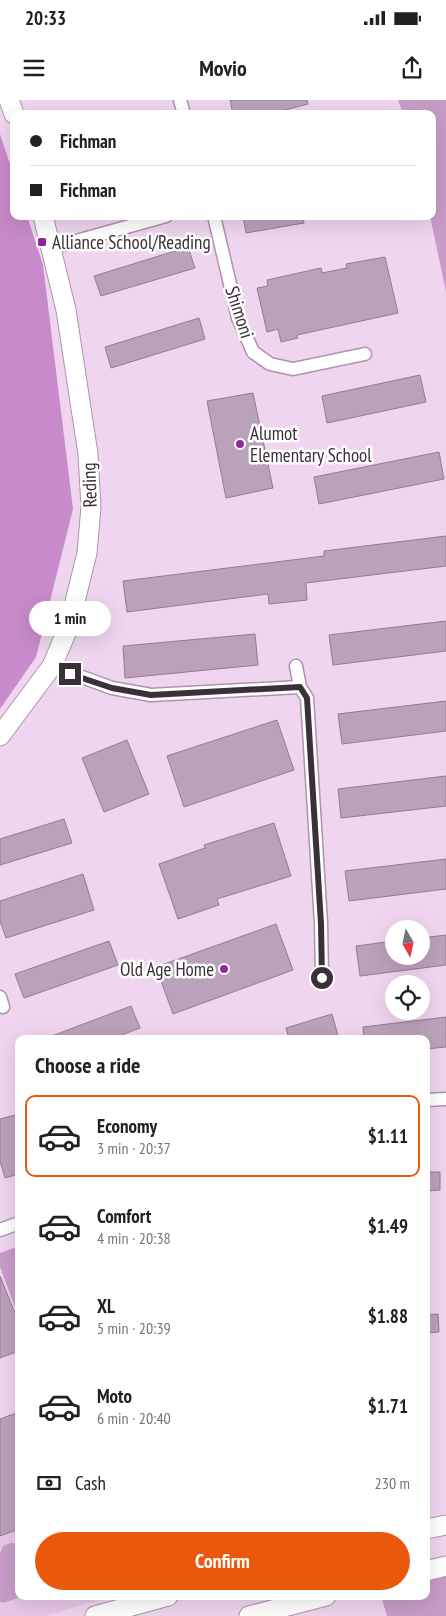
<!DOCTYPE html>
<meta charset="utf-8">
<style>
body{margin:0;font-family:"PT Sans Narrow",sans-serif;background:#f2f2f2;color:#202124;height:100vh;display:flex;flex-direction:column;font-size:19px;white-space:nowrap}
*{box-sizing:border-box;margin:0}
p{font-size:16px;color:#757577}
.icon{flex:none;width:28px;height:28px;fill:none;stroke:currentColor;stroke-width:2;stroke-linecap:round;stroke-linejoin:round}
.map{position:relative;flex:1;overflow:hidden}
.drawer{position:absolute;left:15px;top:935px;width:415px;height:565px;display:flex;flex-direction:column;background:#fff;border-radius:10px;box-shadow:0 5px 20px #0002}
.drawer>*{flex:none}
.hud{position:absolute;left:10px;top:10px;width:426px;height:110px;border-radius:10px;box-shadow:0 5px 20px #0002;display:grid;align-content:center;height:110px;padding:0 20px;background:#fff}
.needle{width:32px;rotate:171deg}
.tools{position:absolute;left:385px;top:820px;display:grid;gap:10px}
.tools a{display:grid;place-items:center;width:45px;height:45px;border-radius:50%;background:#fff;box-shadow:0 5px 20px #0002;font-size:25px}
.end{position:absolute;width:22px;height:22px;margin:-11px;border:6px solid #3a303a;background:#fff;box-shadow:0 0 0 2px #fff}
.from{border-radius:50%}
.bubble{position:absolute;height:35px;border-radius:18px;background:#fff;box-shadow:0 5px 20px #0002;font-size:16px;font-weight:600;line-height:35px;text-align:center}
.hud b{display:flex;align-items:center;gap:18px;height:48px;font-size:19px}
.hud b+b{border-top:1px solid #e0e0e0}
.hud i{width:12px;height:12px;background:#202124}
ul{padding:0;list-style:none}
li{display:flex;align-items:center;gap:15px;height:82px;margin:0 10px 8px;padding:0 10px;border:2px solid transparent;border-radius:10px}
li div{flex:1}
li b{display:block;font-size:19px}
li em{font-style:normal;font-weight:600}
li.on{border-color:#ea580c}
li>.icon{width:45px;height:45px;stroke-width:1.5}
h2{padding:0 20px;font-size:22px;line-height:60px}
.pay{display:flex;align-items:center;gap:12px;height:55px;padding:0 20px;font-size:19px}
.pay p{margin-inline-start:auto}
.action{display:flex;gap:10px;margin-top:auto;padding:10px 20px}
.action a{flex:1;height:58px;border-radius:30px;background:#ea580c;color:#fff;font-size:20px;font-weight:600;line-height:58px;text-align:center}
.status{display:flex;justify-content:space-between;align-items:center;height:35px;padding:0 25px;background:#fff;direction:ltr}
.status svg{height:14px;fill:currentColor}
header{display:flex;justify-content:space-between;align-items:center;height:65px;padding:0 20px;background:#fff;font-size:22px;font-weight:600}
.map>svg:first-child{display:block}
.built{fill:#e7c7e7}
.green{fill:#c79dc8}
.forest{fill:#c88aca}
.building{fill:#baa2bb;stroke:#937c94}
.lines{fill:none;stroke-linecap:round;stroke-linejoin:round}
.street-casing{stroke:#ad94ad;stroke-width:15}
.secondary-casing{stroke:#ad94ad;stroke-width:21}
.street{stroke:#fff;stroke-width:12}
.secondary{stroke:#fff;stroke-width:19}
.route{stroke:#3a303a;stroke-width:6}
.poi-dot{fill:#8c2b93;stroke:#fff;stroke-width:2}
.labels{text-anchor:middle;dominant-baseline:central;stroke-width:5;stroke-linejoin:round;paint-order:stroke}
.poi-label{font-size:19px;fill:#3a303a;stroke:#fff;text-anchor:start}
.street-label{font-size:19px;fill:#3a303a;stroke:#fff}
</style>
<div class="status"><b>20:33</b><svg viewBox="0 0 49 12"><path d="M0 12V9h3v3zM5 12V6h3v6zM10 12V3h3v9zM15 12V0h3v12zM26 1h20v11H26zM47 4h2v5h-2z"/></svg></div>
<header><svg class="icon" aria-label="menu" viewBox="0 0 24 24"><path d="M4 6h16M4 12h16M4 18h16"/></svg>Movio<svg class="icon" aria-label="share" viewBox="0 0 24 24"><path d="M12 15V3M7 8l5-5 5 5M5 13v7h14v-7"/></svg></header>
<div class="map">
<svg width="446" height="1516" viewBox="0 0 446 1516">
<rect width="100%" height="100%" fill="#efd5ef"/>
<!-- built -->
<path class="built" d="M19,1312V1496H114L44,1516H0V1319Z"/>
<!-- green -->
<path class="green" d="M398,0H446V192L430,116H432V14H403Z
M19,1146V1218L0,1167V1153Z
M11,1443L19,1444V1496H24L3,1503L0,1502V1454L3,1446Z
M446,1472V1516H387L381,1496H426V1477Z"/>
<!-- forest -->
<path class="forest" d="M0,34L14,76V116H27L43,165L73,409L36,557L0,609Z"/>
<!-- building -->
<path class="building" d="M230,0H307L308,4L270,14H233Z
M243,116H303L304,123L246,133Z
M188,147L195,168L101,196L94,176Z
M385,157L398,213L297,235L298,238L281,242L278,229L267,232L257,188L268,186L267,180L321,168L322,173L347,168L346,164Z
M199,218L205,239L111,268L105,247Z
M420,275L426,302L327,323L322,296Z
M253,293L273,388L226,398L207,301Z
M439,352L444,379L319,404L314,377Z
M446,436V466L306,483L307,500L269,504L268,494L127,512L123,481L324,456V451Z
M446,521V551L333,565L329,535Z
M255,534L258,565L125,578L123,546Z
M446,601V631L342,644L338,614Z
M277,620L294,670L184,707L167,656Z
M127,640L149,694L104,712L82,658Z
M446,676V706L341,718L338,689Z
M64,719L72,743L0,765V739Z
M274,723L291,776L217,799L219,805L178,819L159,764L205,748L204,745Z
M446,759V789L349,801L345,771Z
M83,774L94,810L6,838L0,821V801Z
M276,824L293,870L173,914L156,867Z
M446,835V865L360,876L356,846L394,841V856H421V838Z
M109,841L118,865L24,898L15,874Z
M131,906L140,928L111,939H44Z
M332,914L339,939H289L286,928Z
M446,917V947L426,949V939H364L363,927Z
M19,1014V1074L5,1078L0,1061V1019Z
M426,1072H440V1090L426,1091Z
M0,1176L19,1223V1251L0,1258Z
M438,1214L439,1232L426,1233V1215Z
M19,1312V1429L0,1436V1319Z"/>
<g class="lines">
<!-- street casing -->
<g class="street-casing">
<path id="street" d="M180,0L184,14
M214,116L238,218L253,252L270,264L293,269L365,254
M51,148L166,116
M52,566L112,588L151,595L300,587
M296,566L300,587L307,598L321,823L322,878
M0,897L3,907
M426,1000L446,999
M0,1130L19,1123"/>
</g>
<!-- secondary casing -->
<g class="secondary-casing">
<path id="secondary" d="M9,0L14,14
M0,636L52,566L69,526L87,453L91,407L88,354L66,210L43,116
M426,1429L446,1425
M426,1471L446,1466
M95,1516L168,1496
M249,1516L326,1496"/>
</g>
<!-- street -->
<use href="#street" class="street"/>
<!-- secondary -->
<use href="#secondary" class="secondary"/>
</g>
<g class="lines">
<!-- route -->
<path class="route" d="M70,574L112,588L151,595L300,587L307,598L321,824L322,878"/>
</g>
<!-- markers -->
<g class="poi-dot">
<rect x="37" y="137" width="10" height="10" rx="2.5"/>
<circle cx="240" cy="344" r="5"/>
<circle cx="224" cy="869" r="5"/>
</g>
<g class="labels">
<!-- poi labels -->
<g class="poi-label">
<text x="52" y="142">Alliance School/Reading</text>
<text x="250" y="333">Alumot<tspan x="250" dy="22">Elementary School</tspan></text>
<text x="214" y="869" text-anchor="end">Old Age Home</text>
</g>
<!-- street labels -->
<g class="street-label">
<text transform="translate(240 212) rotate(72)">Shimoni</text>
<text transform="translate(89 385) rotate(-92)">Reding</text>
</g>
</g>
</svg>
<div class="tools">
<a><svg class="needle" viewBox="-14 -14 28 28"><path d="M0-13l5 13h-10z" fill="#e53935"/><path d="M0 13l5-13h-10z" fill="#757577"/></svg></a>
<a><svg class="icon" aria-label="locate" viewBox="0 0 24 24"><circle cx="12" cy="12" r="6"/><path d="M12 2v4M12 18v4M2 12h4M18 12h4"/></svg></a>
</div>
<i class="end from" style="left:322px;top:878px"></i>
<i class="end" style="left:70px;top:574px"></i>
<div class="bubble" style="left:29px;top:501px;width:82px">1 min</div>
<div class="hud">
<b><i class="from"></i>Fichman</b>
<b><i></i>Fichman</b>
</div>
<section class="drawer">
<h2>Choose a ride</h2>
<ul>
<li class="on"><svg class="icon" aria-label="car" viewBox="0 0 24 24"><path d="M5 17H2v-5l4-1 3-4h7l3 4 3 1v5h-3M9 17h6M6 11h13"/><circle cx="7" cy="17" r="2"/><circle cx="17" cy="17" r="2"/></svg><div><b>Economy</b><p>3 min · 20:37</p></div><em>$1.11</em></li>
<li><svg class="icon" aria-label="car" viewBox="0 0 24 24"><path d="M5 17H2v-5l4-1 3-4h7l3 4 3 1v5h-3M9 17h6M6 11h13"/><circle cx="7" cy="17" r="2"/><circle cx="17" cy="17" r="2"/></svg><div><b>Comfort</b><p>4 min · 20:38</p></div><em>$1.49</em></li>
<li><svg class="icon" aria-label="car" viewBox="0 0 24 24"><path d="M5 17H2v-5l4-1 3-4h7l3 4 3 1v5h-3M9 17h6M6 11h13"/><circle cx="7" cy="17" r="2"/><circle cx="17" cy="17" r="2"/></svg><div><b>XL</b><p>5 min · 20:39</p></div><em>$1.88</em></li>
<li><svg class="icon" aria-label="car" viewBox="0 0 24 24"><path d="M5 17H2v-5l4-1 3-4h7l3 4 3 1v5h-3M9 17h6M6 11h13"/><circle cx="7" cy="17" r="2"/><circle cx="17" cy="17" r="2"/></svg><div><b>Moto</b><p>6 min · 20:40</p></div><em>$1.71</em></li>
</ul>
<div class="pay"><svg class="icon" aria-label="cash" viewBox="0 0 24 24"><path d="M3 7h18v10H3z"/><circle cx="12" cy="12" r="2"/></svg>Cash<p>230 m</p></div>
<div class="action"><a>Confirm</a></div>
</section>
</div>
